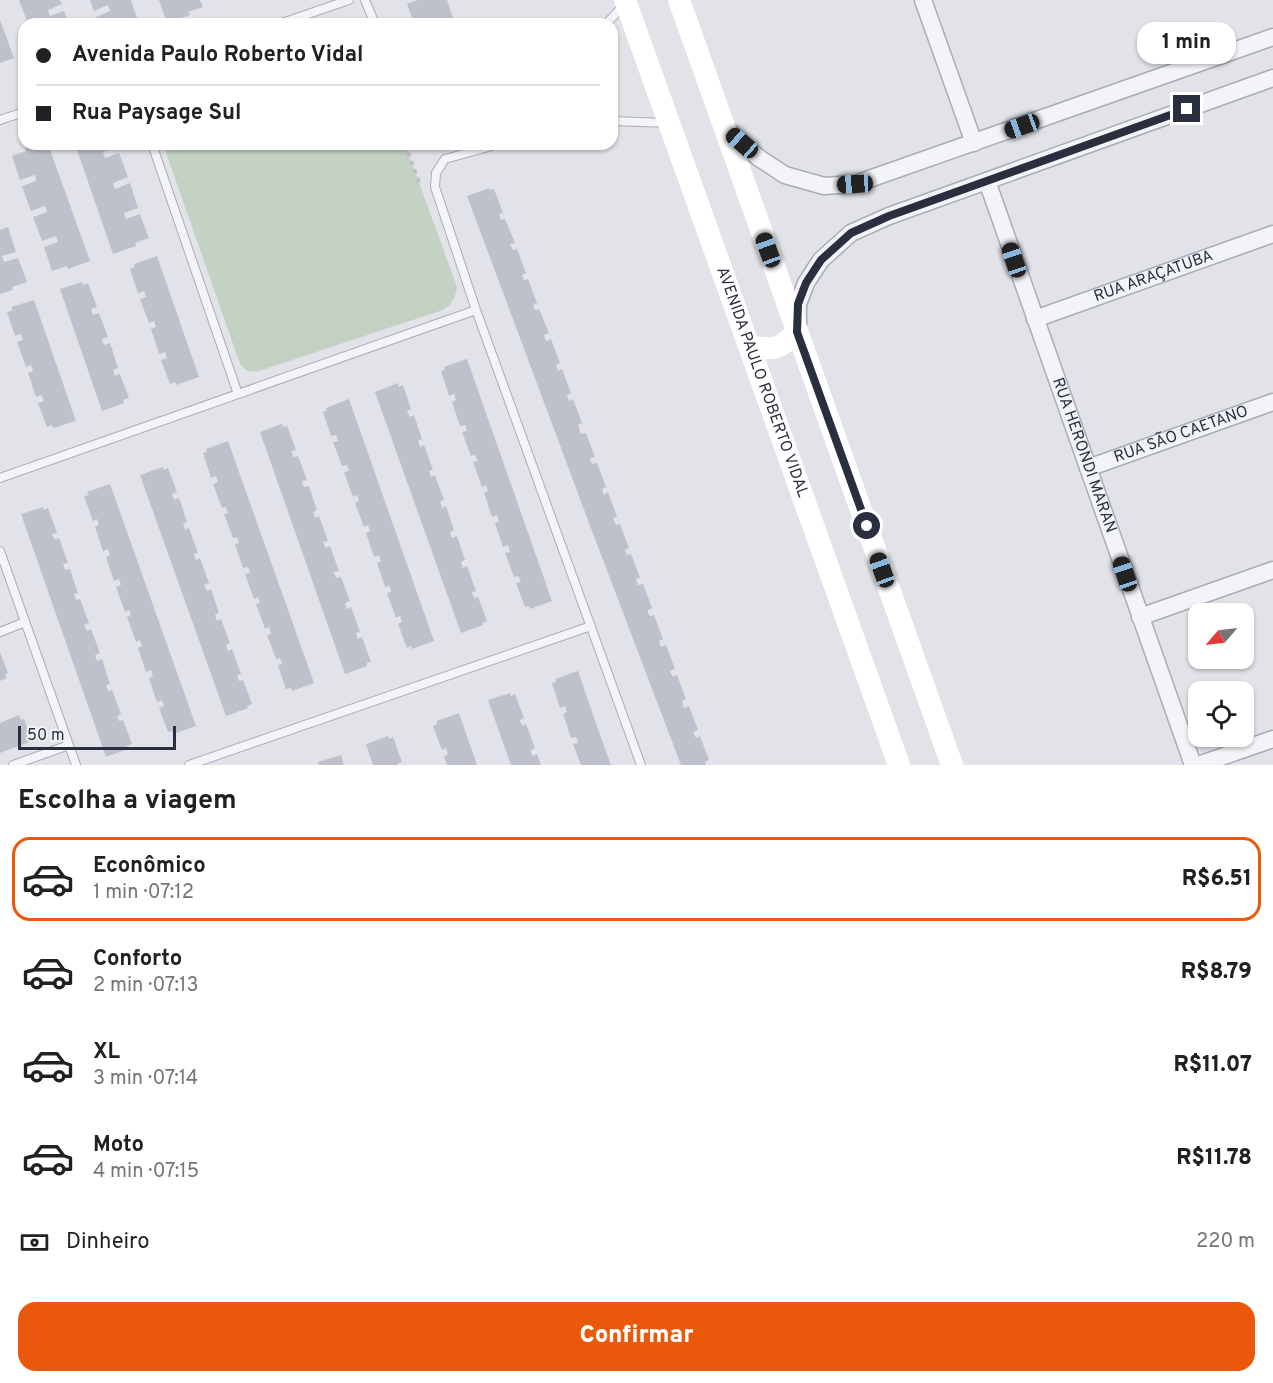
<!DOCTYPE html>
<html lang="pt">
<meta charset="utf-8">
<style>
body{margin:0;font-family:Overpass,sans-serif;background:#f2f2f2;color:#202124;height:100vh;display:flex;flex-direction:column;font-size:22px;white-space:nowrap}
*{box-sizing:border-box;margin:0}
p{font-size:20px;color:#757577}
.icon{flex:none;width:33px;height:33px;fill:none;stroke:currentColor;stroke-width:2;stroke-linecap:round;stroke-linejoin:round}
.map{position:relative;height:765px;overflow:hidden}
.details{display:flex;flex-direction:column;background:#fff;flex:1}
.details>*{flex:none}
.top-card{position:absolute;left:18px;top:18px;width:600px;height:132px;border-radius:18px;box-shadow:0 2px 4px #0004;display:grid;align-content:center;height:132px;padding:0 18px;background:#fff}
.needle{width:39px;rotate:242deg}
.fabs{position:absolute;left:1188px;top:603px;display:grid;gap:12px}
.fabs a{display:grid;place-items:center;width:66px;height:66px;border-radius:12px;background:#fff;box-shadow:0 2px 4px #0004;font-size:30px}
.scale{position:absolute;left:18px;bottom:15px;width:158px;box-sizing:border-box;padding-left:6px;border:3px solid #2a2f3f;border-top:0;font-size:16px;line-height:21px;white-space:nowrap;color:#2a2f3f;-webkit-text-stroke:4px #f0f2f6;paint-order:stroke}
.end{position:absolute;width:27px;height:27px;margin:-14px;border:8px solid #2a2f3f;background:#fff;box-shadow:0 0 0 3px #fff}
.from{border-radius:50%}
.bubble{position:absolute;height:42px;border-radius:18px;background:#fff;box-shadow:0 2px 4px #0004;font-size:20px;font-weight:800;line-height:42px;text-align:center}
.car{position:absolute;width:18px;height:36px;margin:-18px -9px;border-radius:8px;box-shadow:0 0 4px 2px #0007;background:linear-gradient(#222 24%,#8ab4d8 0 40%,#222 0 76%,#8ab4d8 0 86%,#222 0)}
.top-card b{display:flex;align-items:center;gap:21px;height:57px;font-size:22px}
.top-card b+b{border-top:2px solid #e0e0e0}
.top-card i{width:15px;height:15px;background:#202124}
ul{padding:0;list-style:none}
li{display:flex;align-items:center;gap:18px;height:84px;margin:0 12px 9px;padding:0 6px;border:3px solid transparent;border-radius:18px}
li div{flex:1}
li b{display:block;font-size:22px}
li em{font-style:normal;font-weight:800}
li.selected{border-color:#ea580c}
li>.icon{width:54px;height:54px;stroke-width:1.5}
h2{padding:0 18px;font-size:27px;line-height:72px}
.pay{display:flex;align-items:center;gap:15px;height:66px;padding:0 18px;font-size:22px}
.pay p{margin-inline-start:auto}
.button{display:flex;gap:12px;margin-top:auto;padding:12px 18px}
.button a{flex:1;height:69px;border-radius:18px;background:#ea580c;color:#fff;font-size:24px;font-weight:800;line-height:69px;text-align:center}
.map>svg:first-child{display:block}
.green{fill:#c4d2c3}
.building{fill:#bec1cb}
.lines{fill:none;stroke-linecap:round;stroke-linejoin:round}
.lane-casing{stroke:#aaadb6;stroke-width:10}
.street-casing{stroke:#aaadb6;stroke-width:19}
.path{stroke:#bfc1c7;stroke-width:4;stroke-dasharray:4.5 4.5;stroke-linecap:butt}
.lane{stroke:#f3f4f7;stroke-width:8}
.street{stroke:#f3f4f7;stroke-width:16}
.secondary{stroke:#fff;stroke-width:22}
.route{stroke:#2a2f3f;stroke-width:8}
.labels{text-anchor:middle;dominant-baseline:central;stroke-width:6;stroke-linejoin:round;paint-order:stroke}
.street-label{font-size:16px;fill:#2a2f3f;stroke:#f0f2f6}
</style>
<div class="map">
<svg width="1273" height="765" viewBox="0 0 1273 765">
<rect width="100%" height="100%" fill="#e1e3e9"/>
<!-- green -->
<path class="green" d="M163,144H405L457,287C455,298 452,304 443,310L259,371C251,373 245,371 240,364Z"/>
<!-- building -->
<path class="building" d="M19,0H60L62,4L48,10L50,16L64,11L69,24H28Z
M90,0H131L139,24H98L96,17L110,11L108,5L94,11Z
M159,0H200L203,7L188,12L190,15L167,23Z
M418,0H447L455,24H414L407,4Z
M0,20L14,58L0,63Z
M37,144H48L90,261L68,269L67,266L52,271L44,247L58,242L56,236L42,241L33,217L47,212L45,206L31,211L22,186L36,181V178L35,175L20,180L12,156L26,151L25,148Z
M75,144H116L117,147L103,152L105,158L119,153L128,177L113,183L115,189L130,183L138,208L124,213L126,219L140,214L149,238L135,243L136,246L113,254Z
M489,188L490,190L494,189L503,213L499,214L501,220L505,219L515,243L510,244L513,250L517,249L526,273L522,275L524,280L528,279L537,303L533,305L535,310L539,309L549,333L544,335L546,341L551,339L560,363L556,365L558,371L562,369L571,393L567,395L569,401L573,399L582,423L578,425L581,434L586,433L595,457L590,458L592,464L597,463L606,487L602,489L604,495L608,492L617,517L613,518L616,525L620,524L629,548L625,550L627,555L631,554L640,578L636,579L638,585L643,584L652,608L648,610V613L650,616L654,615L663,639L659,641L661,647L666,645L675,669L670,671L673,677L677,675L686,699L682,701L683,705L684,708L689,706L698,730L693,732L696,738L700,736L709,760L705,762L706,765H681L592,531L467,196Z
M8,227L16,252L2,256L4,262L18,258L27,282L12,287L13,290L0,294V230Z
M157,256L199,377L176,385L175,382L170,384L161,360L167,358L165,352L159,354L151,329L156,327L154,321L149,323L140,299L146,297L144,291L138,293L130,269L135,267L134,264Z
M82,282L83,285L88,283L97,307L91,309L93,315L99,313L108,337L102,339L104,345L110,343L118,368L113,370L115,376L120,374L129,398L123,400L124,403L102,411L60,289Z
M34,300L76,421L53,428L52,425L47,427L38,403L44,401L42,395L36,397L28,373L33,371L31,365L26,367L17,342L23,340L21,334L15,336L7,312L13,310L11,307Z
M467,359L552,601L530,609L529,606L525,607L516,583L521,582L518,576L514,577L505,553L510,552L508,545L503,547L495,523L499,521L497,515L492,517L484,493L488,491L486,485L482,487L473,462L478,461L475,455L471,456L462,432L467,431L466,427L465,425L460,426L452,402L456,400L454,394L449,396L441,371L445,370L444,367Z
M398,383L399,387L403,385L411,409L407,411L410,417L414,415L422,439L418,441L420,447L424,445L433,470L429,471L431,477L435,475L444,500L440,502L442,508L446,506L454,530L450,532L452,538L457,536L465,560L461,562L463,568L467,566L476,591L472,592L474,598L478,597L487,621L482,623L483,625L461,633L375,392Z
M349,399L434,641L412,649L411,646L407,648L398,624L402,622L400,616L396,618L387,593L391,592V589L389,586L385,587L377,563L381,561L379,555L374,557L366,533L370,531L368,525L364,527L355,503L359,501L357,495L353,497L344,472L349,471L347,465L342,466L333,442L338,441L336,435L331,436L323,412L327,410L326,408Z
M282,424L283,427L287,426L296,450L291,451L294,457L298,456L307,480L302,481L304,487L309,486L317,510L313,512L315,518L319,516L328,541L323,542L326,548L330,546L339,571L334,572L336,578L341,577L350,601L345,603L347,609L351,607L360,632L356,633L358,639L362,637L371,662L367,663V666L345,674L260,432Z
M228,441L314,683L292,691L291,688L286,689L278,665L282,664L280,658L276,659L267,635L271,634L269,627L265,629L256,604L260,603L258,597L254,599L245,574L250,573L248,567L243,568L235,544L239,543L237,537L233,538L224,514L228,513L226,507L222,508L213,484L218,482L216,476L211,478L203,453L207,452L206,449Z
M163,467L164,470L168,468L177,492L172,494L174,500L179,498L187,522L183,524L185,530L189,528L198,553L194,554L196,560L200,558L209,583L204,585L207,591L211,589L219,613L215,615L217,621L221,619L230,643L226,645L228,651L232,649L241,674L237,675L239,681L243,680L252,704L247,706L248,708L226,716L140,475Z
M110,484L196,726L173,734L172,731L168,732L159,708L164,706L162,700L157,702L149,678L153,676L151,670L146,672L138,648L142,646L140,640L136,642L127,617L131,615L129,610L125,612L116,587L121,585L119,579L114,581L106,557L110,555L108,549L103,551L95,527L99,525L97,519L93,521L84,496L89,495L87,492Z
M43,507L44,510L48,508L57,533L52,534L55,540L59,538L68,563L63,564L65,570L70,569L78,593L74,594L76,600L80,599L89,623L84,625L87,631L91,629L100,653L95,655L97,661L102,659L110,684L106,685L108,691L112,690L121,714L117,716L119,721L123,720L132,744L127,746L128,749L106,757L21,514Z
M0,652L8,673L5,674L7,678L0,681Z
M578,671L599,732L611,765H581L573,744L578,743L577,739L576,737L571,738L563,714L567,712L565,706L560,708L552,683L556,682L555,679Z
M510,693L511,696L515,694L524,718L520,720L522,726L526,724L535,748L531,750V753L533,756L537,754L541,765H511L488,700Z
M459,713L477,765H447L444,756L448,754L446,748L442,750L433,726L437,724V721Z
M19,715L21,720L24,719L32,741L0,753V723Z
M388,736L389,739L393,737L402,762L398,763V765H373L366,744Z
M341,755L344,765H319L318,762Z"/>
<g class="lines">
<!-- lane casing -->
<g class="lane-casing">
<path id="lane" d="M365,0L375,24
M279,24L349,0
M606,24L624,5
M0,120L24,112
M612,121L669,123
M152,144L238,394
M499,144L445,159L436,173L435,187L476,310L641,765
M0,478L476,310
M0,551L76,765
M0,632L25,622
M13,765L69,745
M189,765L591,626"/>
</g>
<!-- street casing -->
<g class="street-casing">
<g id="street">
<path d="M923,0L974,143"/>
<path d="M726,129L759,158L785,175L824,186L855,184L1273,37"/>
<path id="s1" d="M987,181L1193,765"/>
<path id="s2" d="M1035,319L1273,234"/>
<path d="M798,325V304L806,283L821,260L851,233L889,216L1273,78"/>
<path id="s3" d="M1088,468L1273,402"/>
<path d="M1140,617L1273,570"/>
<path d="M1198,765L1273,739"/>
</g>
</g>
<!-- path -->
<path class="path" d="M405,144L420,185"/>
<!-- lane -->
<use href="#lane" class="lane"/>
<!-- street -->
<use href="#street" class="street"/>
<!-- secondary -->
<g class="secondary">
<path id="s4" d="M625,0L899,765"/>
<path d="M679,0L952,765"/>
<path d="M749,346C773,350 780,351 797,331"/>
</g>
</g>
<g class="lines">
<!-- route -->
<path class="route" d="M867,526L797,332L798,304L806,283L821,260L851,233L889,216L1187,109"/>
</g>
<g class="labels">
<!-- street labels -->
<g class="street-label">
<text stroke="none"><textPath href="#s2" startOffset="126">RUA ARAÇATUBA</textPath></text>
<text stroke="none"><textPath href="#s4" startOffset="406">AVENIDA PAULO ROBERTO VIDAL</textPath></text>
<text stroke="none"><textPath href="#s3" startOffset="99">RUA SÃO CAETANO</textPath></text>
<text stroke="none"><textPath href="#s1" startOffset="291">RUA HERONDI MARAN</textPath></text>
</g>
</g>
</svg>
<div class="fabs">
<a><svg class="needle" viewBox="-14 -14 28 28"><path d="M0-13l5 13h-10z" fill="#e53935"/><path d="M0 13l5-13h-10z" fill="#757577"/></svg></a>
<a><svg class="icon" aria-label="locate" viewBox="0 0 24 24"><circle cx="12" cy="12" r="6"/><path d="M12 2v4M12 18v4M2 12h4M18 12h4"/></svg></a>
</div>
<div class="scale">50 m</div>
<i class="end from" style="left:867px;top:526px"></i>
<i class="end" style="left:1187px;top:109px"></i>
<div class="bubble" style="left:1137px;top:22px;width:99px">1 min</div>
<i class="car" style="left:1022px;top:126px;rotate:250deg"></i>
<i class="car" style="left:742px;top:143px;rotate:311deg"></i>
<i class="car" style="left:855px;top:184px;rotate:267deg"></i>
<i class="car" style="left:768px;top:250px;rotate:340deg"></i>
<i class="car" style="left:1014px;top:260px;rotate:341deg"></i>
<i class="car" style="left:882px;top:570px;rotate:340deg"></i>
<i class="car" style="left:1125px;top:574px;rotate:341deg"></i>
<div class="top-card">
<b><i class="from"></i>Avenida Paulo Roberto Vidal</b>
<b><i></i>Rua Paysage Sul</b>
</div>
</div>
<section class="details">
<h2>Escolha a viagem</h2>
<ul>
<li class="selected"><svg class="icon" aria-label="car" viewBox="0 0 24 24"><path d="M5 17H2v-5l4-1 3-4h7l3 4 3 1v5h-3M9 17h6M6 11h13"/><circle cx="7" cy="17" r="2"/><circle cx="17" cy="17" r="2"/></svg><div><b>Econômico</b><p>1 min · 07:12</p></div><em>R$6.51</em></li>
<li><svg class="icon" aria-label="car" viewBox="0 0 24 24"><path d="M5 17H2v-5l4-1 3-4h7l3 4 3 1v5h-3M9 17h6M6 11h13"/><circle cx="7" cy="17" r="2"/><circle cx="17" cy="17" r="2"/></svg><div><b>Conforto</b><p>2 min · 07:13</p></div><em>R$8.79</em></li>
<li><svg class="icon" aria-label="car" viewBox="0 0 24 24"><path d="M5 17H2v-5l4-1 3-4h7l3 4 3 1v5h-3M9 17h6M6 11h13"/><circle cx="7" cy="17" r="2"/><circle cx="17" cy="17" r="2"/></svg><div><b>XL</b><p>3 min · 07:14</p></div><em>R$11.07</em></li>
<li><svg class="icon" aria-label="car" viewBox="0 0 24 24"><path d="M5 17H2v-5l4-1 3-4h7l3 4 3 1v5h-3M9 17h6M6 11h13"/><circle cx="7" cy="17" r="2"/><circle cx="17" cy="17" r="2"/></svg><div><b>Moto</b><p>4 min · 07:15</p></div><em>R$11.78</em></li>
</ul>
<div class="pay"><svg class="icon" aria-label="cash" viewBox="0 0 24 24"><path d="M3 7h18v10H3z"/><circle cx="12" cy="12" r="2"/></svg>Dinheiro<p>220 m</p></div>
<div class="button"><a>Confirmar</a></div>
</section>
